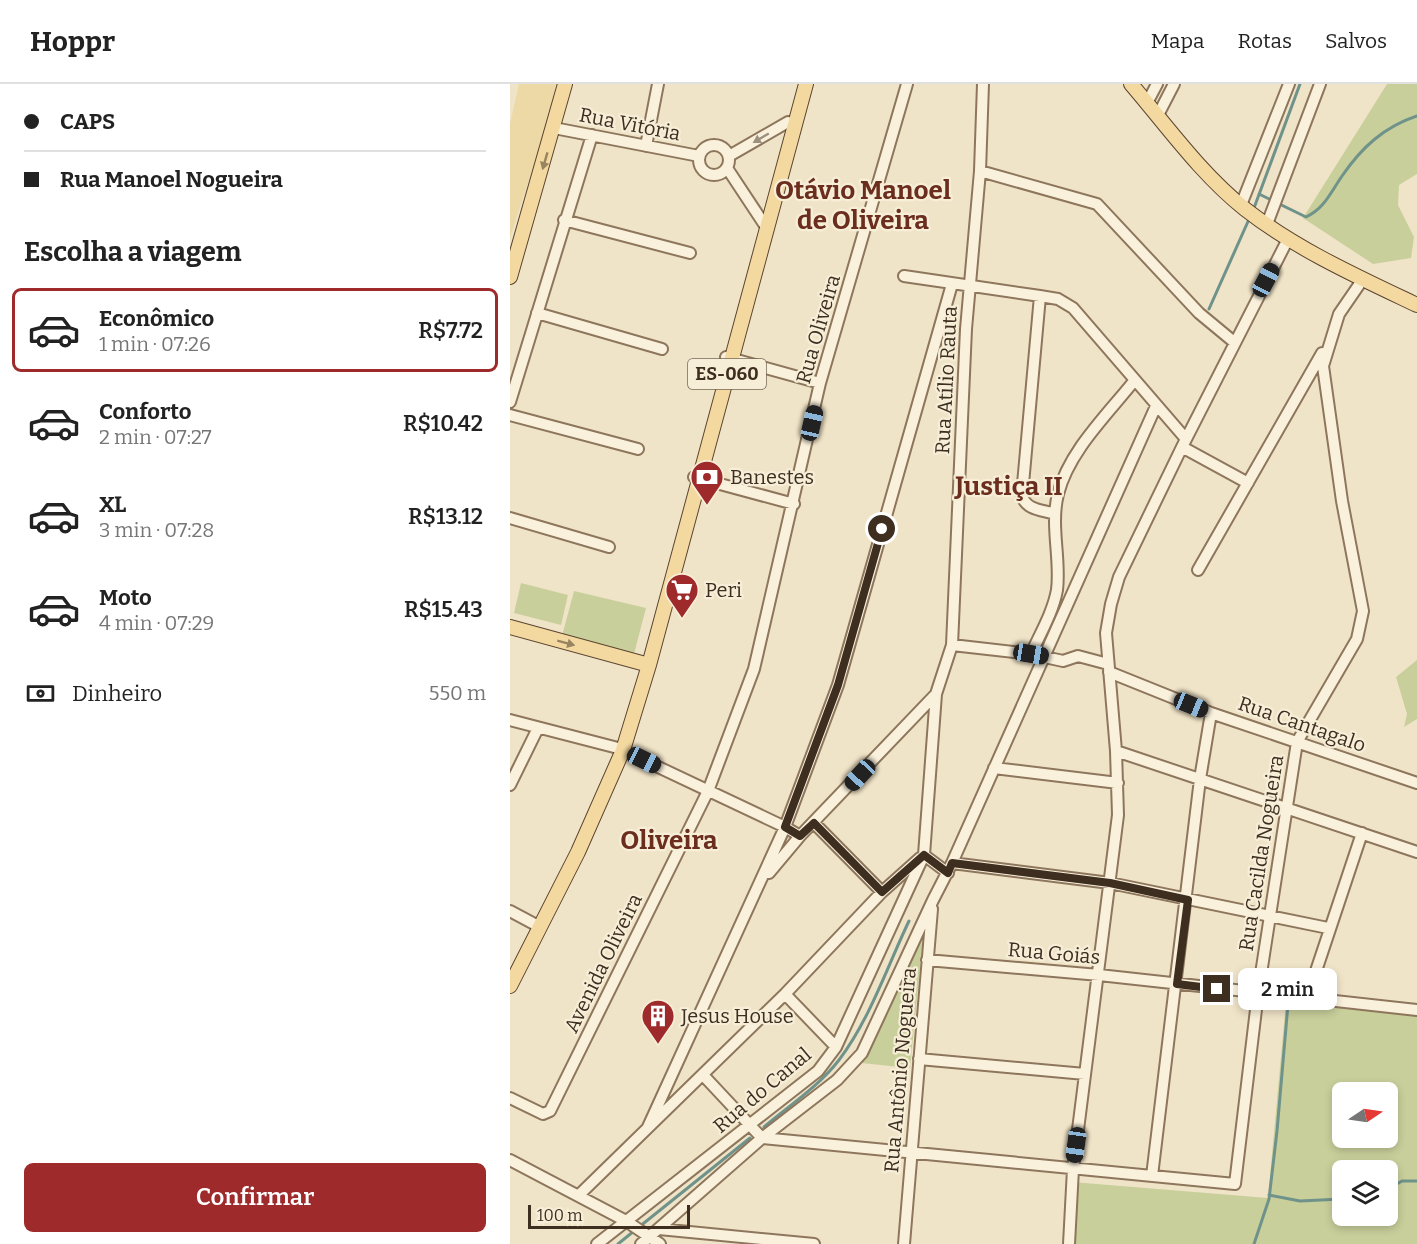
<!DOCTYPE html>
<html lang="pt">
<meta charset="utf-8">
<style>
body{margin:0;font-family:Bitter,serif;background:#f6f6f6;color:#222;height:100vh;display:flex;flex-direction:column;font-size:22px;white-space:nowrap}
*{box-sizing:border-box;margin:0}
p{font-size:20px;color:#767676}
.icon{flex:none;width:33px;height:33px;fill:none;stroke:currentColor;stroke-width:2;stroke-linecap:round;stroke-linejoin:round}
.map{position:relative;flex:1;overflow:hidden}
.panel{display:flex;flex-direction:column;background:#fff;width:510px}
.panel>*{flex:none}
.banner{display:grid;align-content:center;height:132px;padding:0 24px;background:#fff}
.needle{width:39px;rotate:77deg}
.buttons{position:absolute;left:822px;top:998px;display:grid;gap:12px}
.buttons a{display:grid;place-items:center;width:66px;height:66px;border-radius:9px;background:#fff;box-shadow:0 3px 9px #0003;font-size:30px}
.scale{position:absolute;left:18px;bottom:15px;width:162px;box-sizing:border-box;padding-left:6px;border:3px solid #3d2e20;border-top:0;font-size:16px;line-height:21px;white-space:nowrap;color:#3d2e20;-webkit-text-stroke:4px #f7eed8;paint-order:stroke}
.end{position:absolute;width:27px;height:27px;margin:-14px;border:8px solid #3d2e20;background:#fff;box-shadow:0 0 0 3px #fff}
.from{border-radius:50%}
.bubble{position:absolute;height:42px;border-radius:9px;background:#fff;box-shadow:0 3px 9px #0003;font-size:20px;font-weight:600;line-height:42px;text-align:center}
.car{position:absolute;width:18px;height:36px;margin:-18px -9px;border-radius:8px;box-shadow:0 0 4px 2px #0007;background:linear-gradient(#222 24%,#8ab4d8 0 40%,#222 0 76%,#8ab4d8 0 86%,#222 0)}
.banner b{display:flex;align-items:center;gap:21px;height:57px;font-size:22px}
.banner b+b{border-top:2px solid #e0e0e0}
.banner i{width:15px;height:15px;background:#222}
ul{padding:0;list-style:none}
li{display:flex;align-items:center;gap:18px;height:84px;margin:0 12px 9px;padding:0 12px;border:3px solid transparent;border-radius:9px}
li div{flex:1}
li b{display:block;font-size:22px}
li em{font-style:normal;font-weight:600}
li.current{border-color:#9e2a2b}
li>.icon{width:54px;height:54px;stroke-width:1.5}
h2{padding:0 24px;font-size:27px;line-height:72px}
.pay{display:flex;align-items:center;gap:15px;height:66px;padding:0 24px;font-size:22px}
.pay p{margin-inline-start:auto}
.primary-button{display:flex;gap:12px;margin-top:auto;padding:12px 24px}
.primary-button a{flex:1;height:69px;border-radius:9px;background:#9e2a2b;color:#fff;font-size:24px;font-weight:600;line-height:69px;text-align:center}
header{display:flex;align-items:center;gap:36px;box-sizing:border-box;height:84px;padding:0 30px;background:#fff;border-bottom:2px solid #e0e0e0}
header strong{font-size:28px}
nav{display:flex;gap:33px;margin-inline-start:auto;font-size:21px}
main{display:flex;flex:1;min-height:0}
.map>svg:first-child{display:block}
.green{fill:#c9cf9b;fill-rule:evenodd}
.sand{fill:#ecd9a5}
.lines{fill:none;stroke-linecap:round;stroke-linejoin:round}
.stream{stroke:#6f938a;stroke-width:3}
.minor-casing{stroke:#8d765c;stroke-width:14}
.major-casing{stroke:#5b4430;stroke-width:16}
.minor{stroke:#faf1dc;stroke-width:10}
.major{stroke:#f3d9a0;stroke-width:14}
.oneway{fill:#9c907e}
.oneway2{fill:#988460}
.route{stroke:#3d2e20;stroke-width:8}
.labels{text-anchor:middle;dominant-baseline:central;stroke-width:4.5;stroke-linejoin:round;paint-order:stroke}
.shield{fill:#f7eed8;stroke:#756857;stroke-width:1.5}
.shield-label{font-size:18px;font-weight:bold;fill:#3d2e20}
.street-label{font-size:20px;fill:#3d2e20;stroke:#f7eed8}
.poi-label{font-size:20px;fill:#3d2e20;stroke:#f7eed8;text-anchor:start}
.district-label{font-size:26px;font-weight:bold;fill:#6b2e1e;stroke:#f7eed8}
</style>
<header>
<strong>Hoppr</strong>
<nav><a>Mapa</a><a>Rotas</a><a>Salvos</a></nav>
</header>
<main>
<section class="panel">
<div class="banner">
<b><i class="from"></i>CAPS</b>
<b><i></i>Rua Manoel Nogueira</b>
</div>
<h2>Escolha a viagem</h2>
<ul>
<li class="current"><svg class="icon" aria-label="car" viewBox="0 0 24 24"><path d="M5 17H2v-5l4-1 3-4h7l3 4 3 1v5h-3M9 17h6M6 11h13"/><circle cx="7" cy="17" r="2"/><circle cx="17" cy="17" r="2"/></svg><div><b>Econômico</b><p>1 min · 07:26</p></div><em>R$7.72</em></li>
<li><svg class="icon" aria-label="car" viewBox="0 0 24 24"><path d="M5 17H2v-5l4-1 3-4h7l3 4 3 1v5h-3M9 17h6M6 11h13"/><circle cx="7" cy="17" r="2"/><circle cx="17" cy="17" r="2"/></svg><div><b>Conforto</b><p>2 min · 07:27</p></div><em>R$10.42</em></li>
<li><svg class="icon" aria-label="car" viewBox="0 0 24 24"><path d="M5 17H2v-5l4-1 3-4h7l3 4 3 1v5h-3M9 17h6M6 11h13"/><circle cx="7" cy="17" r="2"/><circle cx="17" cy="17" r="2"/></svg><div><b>XL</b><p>3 min · 07:28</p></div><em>R$13.12</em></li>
<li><svg class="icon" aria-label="car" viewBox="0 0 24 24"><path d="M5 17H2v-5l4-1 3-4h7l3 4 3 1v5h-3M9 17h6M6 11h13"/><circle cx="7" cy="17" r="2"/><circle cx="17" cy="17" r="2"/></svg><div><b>Moto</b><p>4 min · 07:29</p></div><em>R$15.43</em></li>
</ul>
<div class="pay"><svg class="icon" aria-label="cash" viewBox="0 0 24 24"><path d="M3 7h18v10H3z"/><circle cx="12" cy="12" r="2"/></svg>Dinheiro<p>550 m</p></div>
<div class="primary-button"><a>Confirmar</a></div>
</section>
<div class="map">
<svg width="907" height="1160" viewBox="0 0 907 1160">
<rect width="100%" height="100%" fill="#f0e4c8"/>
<!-- green -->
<path class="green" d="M877,0H907V90L889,101L888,121L904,153L901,174L863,180L793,134Z
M11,499L58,511L51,541L4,529Z
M64,507L136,524L124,570L52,552Z
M907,576V635L894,643L897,630L886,593Z
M414,845L400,984L351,979Z
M777,907L907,919V1160H559L562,1098L758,1114ZM832,1008H878V1053H832ZM832,1086H878V1131H832Z"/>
<!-- sand -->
<path class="sand" d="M9,0H46L38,37L0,154V40Z"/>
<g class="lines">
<!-- stream -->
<path class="stream" d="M749,110L796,133C814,125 821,108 832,92C852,63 874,43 907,32
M744,124L790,0
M699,225L740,133
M254,1043C279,1022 309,1002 329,976C360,935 377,883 399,837
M878,1105L892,1097H907
M759,1111L790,1117L832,1115
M129,1143L240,1054
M108,1160L124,1147
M744,1160L759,1115L767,1047L778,920"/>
<!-- minor casing -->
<g class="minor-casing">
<path id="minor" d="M637,19L647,0
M648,31L664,0
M44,44L189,72
M189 76a15 15 0 1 1 30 0a15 15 0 1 1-30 0Z
M136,62L148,0
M219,72L278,38L285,40
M217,84L256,143
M470,87L587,120L689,229L724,258
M731,121L779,0
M54,136L180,169
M757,140L810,0
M394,192L530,212L548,215L563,224L676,355
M530,212L512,411C515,426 533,426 545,430
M27,229L152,265
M216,273L310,299
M0,318L82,51
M0,331L128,365
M672,363L738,399
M184,393L284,420
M0,434L99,463
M688,486L812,269
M442,561L521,570L553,577L568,572L598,580
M521,570C530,550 543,528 547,506C551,475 540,442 548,410C559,367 597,331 624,297
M599,588L701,629L907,699
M0,636L108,664L275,743L290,752
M606,667L907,768
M484,684L608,699
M0,701L28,644
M304,739L372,808
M414,771L438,789
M442,779L600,799L818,844
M259,789L290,752L426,610
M0,827L30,843
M417,876L589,891L907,926
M275,910L326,963
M797,914L852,749
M409,975L575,990
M193,991L252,1054L725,1100L748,909L787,658L847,555L853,527L832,417L813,282L829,230L853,195
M0,1014L33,1030L40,1027L198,707L244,585L310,299L397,0
M138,1043L275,743L328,601L442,200
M0,1076L116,1137L150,1160
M642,1092L690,695L701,629
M69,1111L275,910L372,808L410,774
M149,1145L304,1160
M87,1160L308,987L326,963L414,771L426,610L442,561L456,245L470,87L473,0
M131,1160L252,1054L327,996L352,969L423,816L442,779L646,322
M394,1160L422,825
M559,1160L563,1085L608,731L606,667L596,549L601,520L609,493L672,363L778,155"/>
</g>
<!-- major casing -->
<g class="major-casing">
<path id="major" d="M621,0C657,42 691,90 735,125C786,165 848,193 907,221
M0,193L55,0
M0,543L139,581
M0,902L68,768L113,666L139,581L296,0"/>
</g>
<!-- minor -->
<use href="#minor" class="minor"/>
<!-- major -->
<use href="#major" class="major"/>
</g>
<!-- one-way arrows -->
<defs><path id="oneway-solid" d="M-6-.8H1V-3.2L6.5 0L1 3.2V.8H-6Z" transform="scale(1.5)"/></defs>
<use class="oneway" href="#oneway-solid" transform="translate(251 54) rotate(150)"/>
<g class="oneway2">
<use href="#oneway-solid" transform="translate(35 77) rotate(106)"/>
<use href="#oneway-solid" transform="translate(56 559) rotate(15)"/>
</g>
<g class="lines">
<!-- route -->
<path class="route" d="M372,445L328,601L275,743L290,752L304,739L372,808L414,771L438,789L442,779L600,799L678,816L667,900L707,905"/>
</g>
<!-- icons -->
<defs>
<g id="bank-pin" transform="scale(1.725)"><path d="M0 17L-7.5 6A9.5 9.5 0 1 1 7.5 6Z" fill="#9e2a2b" stroke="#f7eed8"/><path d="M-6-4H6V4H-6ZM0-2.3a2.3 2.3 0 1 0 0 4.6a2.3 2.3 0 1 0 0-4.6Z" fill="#fff"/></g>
<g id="supermarket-pin" transform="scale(1.725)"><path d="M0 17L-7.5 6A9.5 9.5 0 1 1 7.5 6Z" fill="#9e2a2b" stroke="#f7eed8"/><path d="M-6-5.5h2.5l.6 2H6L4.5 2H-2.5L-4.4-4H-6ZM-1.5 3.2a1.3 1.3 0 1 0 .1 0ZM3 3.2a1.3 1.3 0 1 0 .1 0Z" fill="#fff"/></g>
<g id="building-pin" transform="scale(1.725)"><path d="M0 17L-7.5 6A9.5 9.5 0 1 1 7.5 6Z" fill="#9e2a2b" stroke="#f7eed8"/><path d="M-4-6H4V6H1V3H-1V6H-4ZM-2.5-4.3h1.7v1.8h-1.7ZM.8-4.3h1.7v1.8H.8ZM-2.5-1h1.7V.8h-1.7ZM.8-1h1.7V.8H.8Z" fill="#fff"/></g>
</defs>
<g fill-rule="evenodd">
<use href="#bank-pin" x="197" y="393"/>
<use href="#supermarket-pin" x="172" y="506"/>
<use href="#building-pin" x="148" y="932"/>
</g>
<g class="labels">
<!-- shield labels -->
<rect class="shield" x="178" y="275" width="78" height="30" rx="4.5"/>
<g class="shield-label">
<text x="217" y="290">ES-060</text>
</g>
<!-- street labels -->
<g class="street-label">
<text transform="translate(120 40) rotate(11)">Rua Vitória</text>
<text transform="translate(308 245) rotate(-74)">Rua Oliveira</text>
<text transform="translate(436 296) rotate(-87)">Rua Atílio Rauta</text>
<text transform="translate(792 640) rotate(19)">Rua Cantagalo</text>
<text transform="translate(751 769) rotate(-81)">Rua Cacilda Nogueira</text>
<text transform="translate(544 869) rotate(5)">Rua Goiás</text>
<text transform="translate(93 879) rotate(-64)">Avenida Oliveira</text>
<text transform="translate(390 986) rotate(-85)">Rua Antônio Nogueira</text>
<text transform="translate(252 1006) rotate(-40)">Rua do Canal</text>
</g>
<!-- poi labels -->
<g class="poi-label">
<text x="220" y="393">Banestes</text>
<text x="195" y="506">Peri</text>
<text x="171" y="932">Jesus House</text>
</g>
<!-- district labels -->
<g class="district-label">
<text x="353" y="106">Otávio Manoel<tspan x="353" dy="30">de Oliveira</tspan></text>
<text x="499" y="402">Justiça II</text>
<text x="159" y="756">Oliveira</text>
</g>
</g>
</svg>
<div class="buttons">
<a><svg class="needle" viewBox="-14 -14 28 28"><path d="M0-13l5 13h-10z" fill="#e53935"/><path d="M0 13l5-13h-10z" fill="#767676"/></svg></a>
<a><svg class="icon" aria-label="layers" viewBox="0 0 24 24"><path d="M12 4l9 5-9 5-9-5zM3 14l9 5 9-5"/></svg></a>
</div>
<div class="scale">100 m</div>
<i class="end from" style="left:372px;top:445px"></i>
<i class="end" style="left:707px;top:905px"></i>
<div class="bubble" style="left:728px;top:884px;width:99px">2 min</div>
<i class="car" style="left:756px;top:196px;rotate:28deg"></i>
<i class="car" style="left:302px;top:339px;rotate:13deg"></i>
<i class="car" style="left:521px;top:570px;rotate:99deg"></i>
<i class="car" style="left:681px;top:621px;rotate:112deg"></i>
<i class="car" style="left:134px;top:676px;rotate:116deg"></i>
<i class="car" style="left:350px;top:691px;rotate:223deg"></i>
<i class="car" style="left:566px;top:1061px;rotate:188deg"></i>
</div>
</main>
